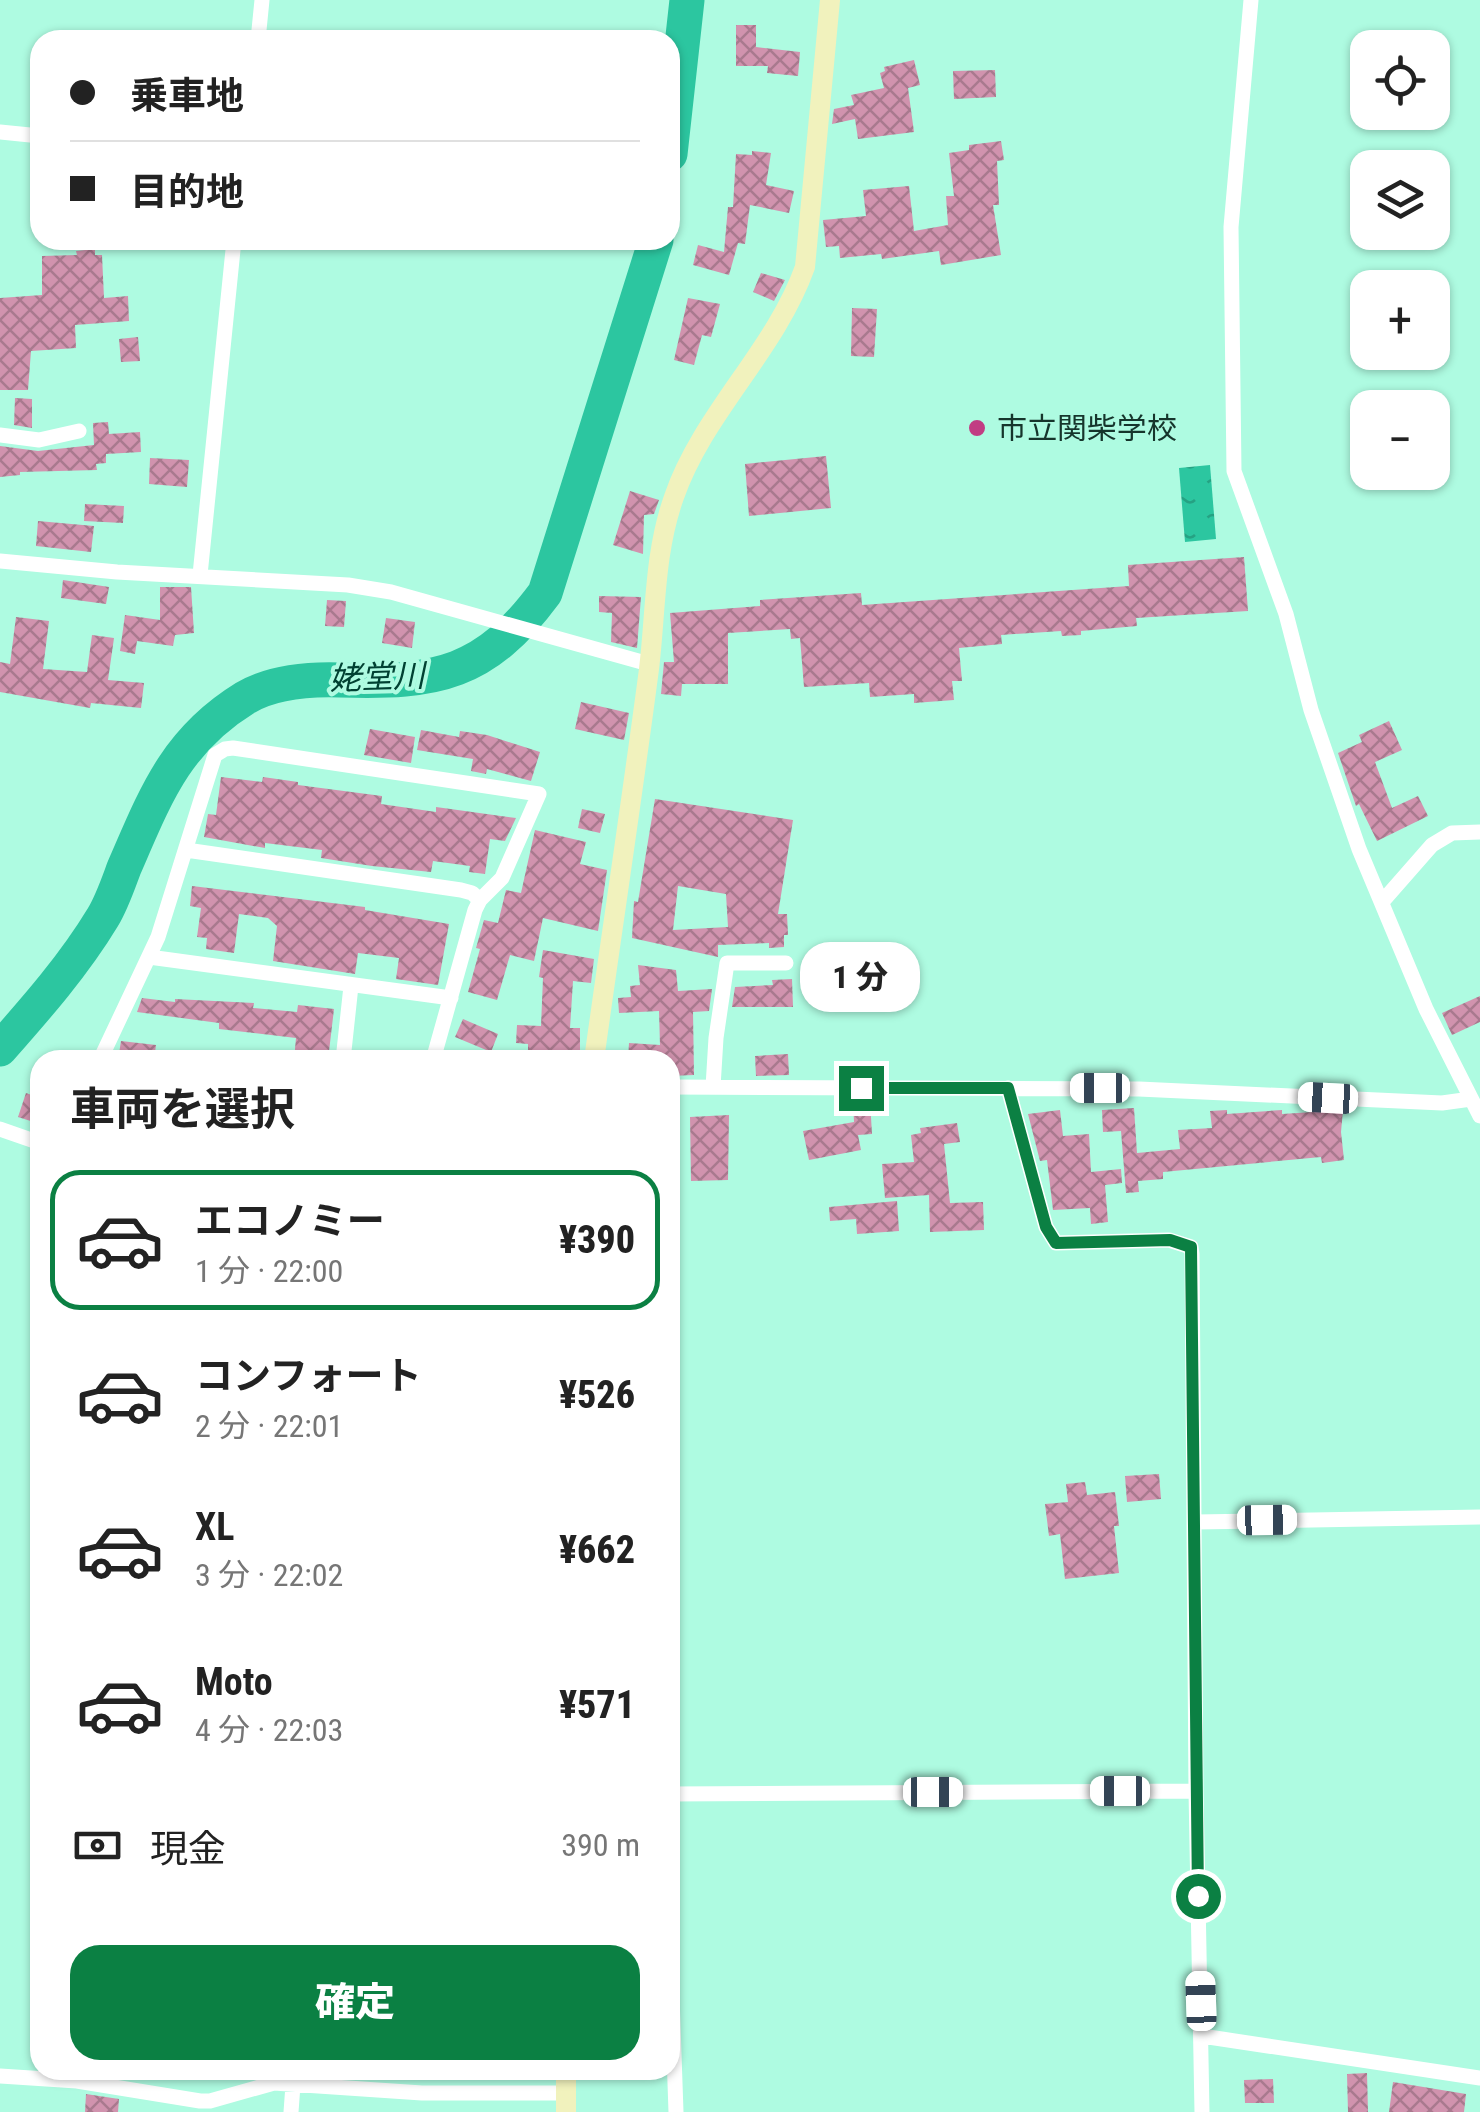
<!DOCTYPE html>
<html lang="ja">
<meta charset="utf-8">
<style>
body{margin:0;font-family:"Roboto Condensed","Noto Sans JP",sans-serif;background:#f6f6f6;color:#222;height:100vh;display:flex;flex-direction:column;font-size:38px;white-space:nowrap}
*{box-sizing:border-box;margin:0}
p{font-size:32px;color:#767676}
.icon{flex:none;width:55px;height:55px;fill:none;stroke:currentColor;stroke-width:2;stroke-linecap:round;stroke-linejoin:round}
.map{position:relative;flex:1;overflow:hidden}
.side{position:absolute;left:30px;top:1050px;width:650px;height:1030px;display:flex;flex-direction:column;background:#fff;border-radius:30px;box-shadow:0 2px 8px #0004}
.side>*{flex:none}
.hud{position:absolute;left:30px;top:30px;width:650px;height:220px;border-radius:30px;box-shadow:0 2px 8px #0004;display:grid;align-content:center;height:220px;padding:0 40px;background:#fff}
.controls{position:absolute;left:1350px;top:30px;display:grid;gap:20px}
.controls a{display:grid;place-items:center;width:100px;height:100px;border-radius:20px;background:#fff;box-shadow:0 2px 8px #0004;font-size:50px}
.end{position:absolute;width:45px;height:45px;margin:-22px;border:12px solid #0b8043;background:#fff;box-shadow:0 0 0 5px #fff}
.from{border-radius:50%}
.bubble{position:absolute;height:70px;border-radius:30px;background:#fff;box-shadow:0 2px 8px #0004;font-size:32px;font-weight:800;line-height:70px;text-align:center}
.car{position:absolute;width:30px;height:60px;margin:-30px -15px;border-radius:12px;box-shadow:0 0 8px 2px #0007;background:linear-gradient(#fff 24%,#345 0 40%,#fff 0 76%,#345 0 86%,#fff 0)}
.hud b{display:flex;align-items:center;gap:35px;height:95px;font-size:38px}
.hud b+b{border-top:2px solid #e0e0e0}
.hud i{width:25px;height:25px;background:#222}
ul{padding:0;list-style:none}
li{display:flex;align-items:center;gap:30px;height:140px;margin:0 20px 15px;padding:0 20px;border:5px solid transparent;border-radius:30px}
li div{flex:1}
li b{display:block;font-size:38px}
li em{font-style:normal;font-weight:800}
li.active{border-color:#0b8043}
li>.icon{width:90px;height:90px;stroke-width:1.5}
h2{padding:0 40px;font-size:45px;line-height:120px}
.pay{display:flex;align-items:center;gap:25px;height:110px;padding:0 40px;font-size:38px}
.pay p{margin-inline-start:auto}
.button{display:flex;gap:20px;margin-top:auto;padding:20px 40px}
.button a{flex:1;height:115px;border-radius:30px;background:#0b8043;color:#fff;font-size:40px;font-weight:800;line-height:115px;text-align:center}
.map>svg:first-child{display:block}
.water{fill:url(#water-ripples)}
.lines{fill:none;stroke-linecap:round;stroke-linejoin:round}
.river{stroke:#2cc6a0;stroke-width:35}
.building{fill:url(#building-cross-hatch);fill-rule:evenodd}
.street{stroke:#fff;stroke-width:15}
.secondary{stroke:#f1f2bd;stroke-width:20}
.route{stroke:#0b8043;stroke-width:12}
.poi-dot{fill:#c13d83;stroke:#aefbe1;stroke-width:4}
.labels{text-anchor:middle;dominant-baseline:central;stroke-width:8;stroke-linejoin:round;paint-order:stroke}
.poi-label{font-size:30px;fill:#16352c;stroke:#aefbe1;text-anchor:start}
.water-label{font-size:32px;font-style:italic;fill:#004132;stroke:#aefbe1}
</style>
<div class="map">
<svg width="1480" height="2112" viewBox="0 0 1480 2112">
<defs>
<pattern id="water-ripples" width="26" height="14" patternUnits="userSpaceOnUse" patternTransform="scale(2.5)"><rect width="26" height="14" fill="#2cc6a0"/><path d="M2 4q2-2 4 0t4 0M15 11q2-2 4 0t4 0" fill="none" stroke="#25a283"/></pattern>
<pattern id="building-cross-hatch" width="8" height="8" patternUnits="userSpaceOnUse" patternTransform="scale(2.5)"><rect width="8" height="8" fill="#d193ae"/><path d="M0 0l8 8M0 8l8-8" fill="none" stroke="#a9798e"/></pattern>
</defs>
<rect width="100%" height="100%" fill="#aefbe1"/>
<!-- water -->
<path class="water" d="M1210,465L1216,539L1185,542L1179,468Z"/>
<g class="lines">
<!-- river -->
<path class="river" d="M670,154L687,0
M0,1049C37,1007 74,965 103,917C112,902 118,884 124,868C155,797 175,741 245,698C272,682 309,679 340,680C438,683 485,674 545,593L656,240"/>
</g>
<!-- building -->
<path class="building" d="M736,25H756V47L800,52L798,76L767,73L768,66H736Z
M914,60L920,85L908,88L914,132L858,139L855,119L832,124L834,109L854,105L851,95L884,88L880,73L885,71L884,67Z
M995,70L996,97L954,99L953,71Z
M1001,141L1004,160L997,161L999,205H993L1001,255L941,265L939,251L882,259L881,254L840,258L839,246L826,247L823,220L866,216L863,190L909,186L914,231L948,225L946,196H954L949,153L969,150V145Z
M752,151L771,153L766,185L794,191L789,213L750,205L745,244L738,243L729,275L693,265L698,245L724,252L728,207H733L736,154L752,155Z
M95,249V255H102L104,298L128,296L129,321L75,325L76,348L31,351L28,390H0V298L42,295V256L77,255L76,251Z
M761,273L785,280L774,301L753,292Z
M688,298L720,304L711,337L702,335L694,365L674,360Z
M852,308L877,309L874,357L851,356Z
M138,337L140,361L121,362L119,339Z
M15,398L32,399V428L14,425Z
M108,422L109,434L140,432L141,452L106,454V463L96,464L97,470L20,472V475L0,477V446L38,451L94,445L93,423Z
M826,456L831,508L749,516L745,464Z
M150,458L189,460L187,487L149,484Z
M630,491L659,500L654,514L644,515L643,554L613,545Z
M85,504L124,506L123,523L84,521Z
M38,521L94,526L91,552L36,546Z
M1244,557L1248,611L1136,618L1137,626L1081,631V635L1062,636L1061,631L1001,635L1002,644L959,648L962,681H952L954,700L914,703V694L870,697L869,683L804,687L800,638L791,639L790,629L728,633V684H682L681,696L661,694L664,662H674L670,613L760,606V600L861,593L862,605L1129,586L1128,565Z
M63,580L109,587L106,604L61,598Z
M160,587H191L194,633L175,635L173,646L137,641L135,654L120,651L125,615L160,620Z
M599,596L641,597L637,648L611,642L612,613L599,612Z
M327,600L346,601L344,627L325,626Z
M16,617L49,621L43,669L87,672L92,635L114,638L108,680L144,683L141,708L91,703L90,708L0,692V662L10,664Z
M386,618L415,622L412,648L382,643Z
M581,702L629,713L624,740L575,729Z
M1389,721L1402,750L1375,762L1392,808L1418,796L1428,816L1377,841L1359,804L1356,806L1338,753L1362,742L1359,735Z
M370,729L415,737L411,763L364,755Z
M421,730L459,737L460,731L487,735L540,752L531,781L487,769L486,774L471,771L473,759L417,750Z
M221,777L262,782L263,777L298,782V785L382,796L381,804L436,812V807L516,818L505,841L490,839L485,874L469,872L470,866L433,861L431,872L372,866L321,858L322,850L265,843V848L204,837L208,814L216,815Z
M655,799L793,820L778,914H787L788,935H784V947L769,948V943L718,945V957L632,938L634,901L638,902ZM678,886L726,894L728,927L673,930Z
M582,809L605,814L600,833L578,828Z
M535,830L586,842L580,864L607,870L598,931L543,918L534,961L510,955L497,1000L468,992L480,949L476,948L484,920L498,923L506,890L521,893Z
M192,886L365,907V910L449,924L438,985L396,979L399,958L358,953L355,974L273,961L277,926L268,918L239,914L234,953L206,949L207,938L197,937L201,908L190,906Z
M543,950L594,959L591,983L573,981L570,1028H580V1053H528V1044L516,1043L517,1025L541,1026L543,978L539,977Z
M638,965L676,970L678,991L712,989L709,1011L693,1012L694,1075L670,1076V1060H628L629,1043L660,1045L659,1011L619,1013L618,998L631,997L630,986L640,985Z
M792,979L793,1007H732L735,987L773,985L772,980Z
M1480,996V1022L1452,1035L1442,1013Z
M142,998L175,1002V999L254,1003L253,1008L297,1012L298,1005L334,1009L328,1060H294L296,1038L219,1029V1023L137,1012Z
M463,1019L498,1034L491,1052L455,1037Z
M121,1041L156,1045L154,1060H118Z
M788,1054L789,1075L756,1076L755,1056Z
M26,1093L40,1098V1124L18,1117Z
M870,1100L872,1134L858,1135L861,1150L809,1160L803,1131L854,1122L853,1101Z
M1134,1108L1137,1153L1180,1149L1178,1130L1212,1128L1210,1111L1227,1110V1114L1282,1110V1114L1343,1110L1341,1132L1344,1160L1322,1163L1321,1157L1163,1172V1179L1138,1181L1139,1192L1126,1193L1121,1131L1103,1132L1102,1110Z
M1060,1110L1063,1136L1089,1134L1091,1172L1121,1169L1122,1183L1105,1185L1108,1222L1091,1224L1090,1208L1053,1210L1047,1160L1040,1161L1028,1114Z
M729,1115L728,1180L691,1181L690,1117Z
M957,1123L960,1142L944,1144L950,1203L983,1202L984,1230L930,1232L929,1195L885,1198L882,1164L914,1162L911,1135L921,1133L920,1128Z
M897,1201L899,1231L857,1234L856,1219L830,1221L829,1207Z
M1159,1474L1161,1499L1127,1502L1125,1476Z
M1085,1482L1087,1495L1115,1492L1119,1526H1114L1119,1573L1065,1579L1060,1534L1049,1536L1045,1504L1068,1502L1066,1484Z
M1367,2073L1368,2112H1348L1347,2074Z
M1273,2079L1274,2103H1245L1244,2080Z
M1393,2082L1466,2094L1464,2112H1389Z
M86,2094L119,2099L118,2112H85Z"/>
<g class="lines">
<!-- street -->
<path class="street" d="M1251,0L1231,227L1234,471L1286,614L1311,710L1359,849L1426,1009L1480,1116
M258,40L262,0
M0,132L40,136
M0,435L39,440L79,431
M0,561L117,572L348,585L391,592L649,664
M200,575L234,240
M186,850L461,890L472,893L480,900
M1382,902L1432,845L1452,833L1480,832
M149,957L451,998
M100,1060L158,937L215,755L225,749L233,748L539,794L502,878L480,900L475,910L433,1060
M343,1060L351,986
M670,1087L1139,1089L1442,1103L1471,1099
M713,1087L716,1038L727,963H786
M1008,1088L1046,1227L1056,1243L1169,1240L1191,1247L1192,1254L1196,1791L1202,2112
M0,1129L40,1143
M1196,1522L1480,1517
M670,1794L1196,1791
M670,1938L676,2112
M1202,2036L1480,2078
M0,2076L77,2081L200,2101H210L274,2083L422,2093H566
M291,2112L293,2085"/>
<!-- secondary -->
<path class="secondary" d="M594,1060C612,930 632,799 649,669C656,611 654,553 674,497C703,413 775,351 805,267L830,0
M566,2070V2112"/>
</g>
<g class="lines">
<!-- route -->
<path class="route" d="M861,1088H1008L1046,1227L1056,1243L1170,1240L1191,1247L1198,1896"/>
</g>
<!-- markers -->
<circle class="poi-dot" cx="977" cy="428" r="10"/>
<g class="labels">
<!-- poi labels -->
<g class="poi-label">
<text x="997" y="428">市立関柴学校</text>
</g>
<!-- water labels -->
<g class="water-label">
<text transform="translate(377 677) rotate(-2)">姥堂川</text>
</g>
</g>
</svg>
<div class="controls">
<a><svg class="icon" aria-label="locate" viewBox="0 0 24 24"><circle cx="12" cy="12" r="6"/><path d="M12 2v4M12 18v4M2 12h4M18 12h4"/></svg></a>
<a><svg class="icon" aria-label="layers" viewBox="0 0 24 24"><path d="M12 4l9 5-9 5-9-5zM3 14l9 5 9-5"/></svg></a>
<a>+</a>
<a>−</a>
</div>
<i class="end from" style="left:1198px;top:1896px"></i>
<i class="end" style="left:861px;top:1088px"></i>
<div class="bubble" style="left:800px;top:942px;width:120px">1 分</div>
<i class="car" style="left:1100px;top:1088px;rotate:270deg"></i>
<i class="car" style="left:1328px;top:1098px;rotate:273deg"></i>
<i class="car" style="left:1267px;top:1520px;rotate:89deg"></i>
<i class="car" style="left:1120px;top:1791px;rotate:270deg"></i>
<i class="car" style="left:933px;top:1792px;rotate:90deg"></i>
<i class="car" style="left:1201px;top:2001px;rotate:358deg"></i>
<div class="hud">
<b><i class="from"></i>乗車地</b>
<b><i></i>目的地</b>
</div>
<section class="side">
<h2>車両を選択</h2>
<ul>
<li class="active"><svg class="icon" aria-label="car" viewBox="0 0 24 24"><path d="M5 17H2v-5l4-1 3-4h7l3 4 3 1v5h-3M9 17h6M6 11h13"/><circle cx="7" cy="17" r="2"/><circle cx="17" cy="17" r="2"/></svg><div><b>エコノミー</b><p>1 分 · 22:00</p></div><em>¥390</em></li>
<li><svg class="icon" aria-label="car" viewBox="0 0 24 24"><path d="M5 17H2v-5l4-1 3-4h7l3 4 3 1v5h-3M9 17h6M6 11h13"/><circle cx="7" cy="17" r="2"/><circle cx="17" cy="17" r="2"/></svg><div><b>コンフォート</b><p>2 分 · 22:01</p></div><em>¥526</em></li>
<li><svg class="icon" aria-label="car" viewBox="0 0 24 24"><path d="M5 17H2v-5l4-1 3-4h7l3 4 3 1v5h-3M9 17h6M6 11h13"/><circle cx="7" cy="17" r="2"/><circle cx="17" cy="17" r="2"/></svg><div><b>XL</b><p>3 分 · 22:02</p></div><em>¥662</em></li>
<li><svg class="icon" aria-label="car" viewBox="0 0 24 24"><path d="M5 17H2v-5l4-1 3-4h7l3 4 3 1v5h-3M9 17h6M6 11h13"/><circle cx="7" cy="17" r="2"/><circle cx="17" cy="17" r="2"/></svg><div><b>Moto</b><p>4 分 · 22:03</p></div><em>¥571</em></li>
</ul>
<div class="pay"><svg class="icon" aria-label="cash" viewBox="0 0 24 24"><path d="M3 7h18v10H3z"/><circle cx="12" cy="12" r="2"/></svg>現金<p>390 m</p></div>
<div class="button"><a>確定</a></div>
</section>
</div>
